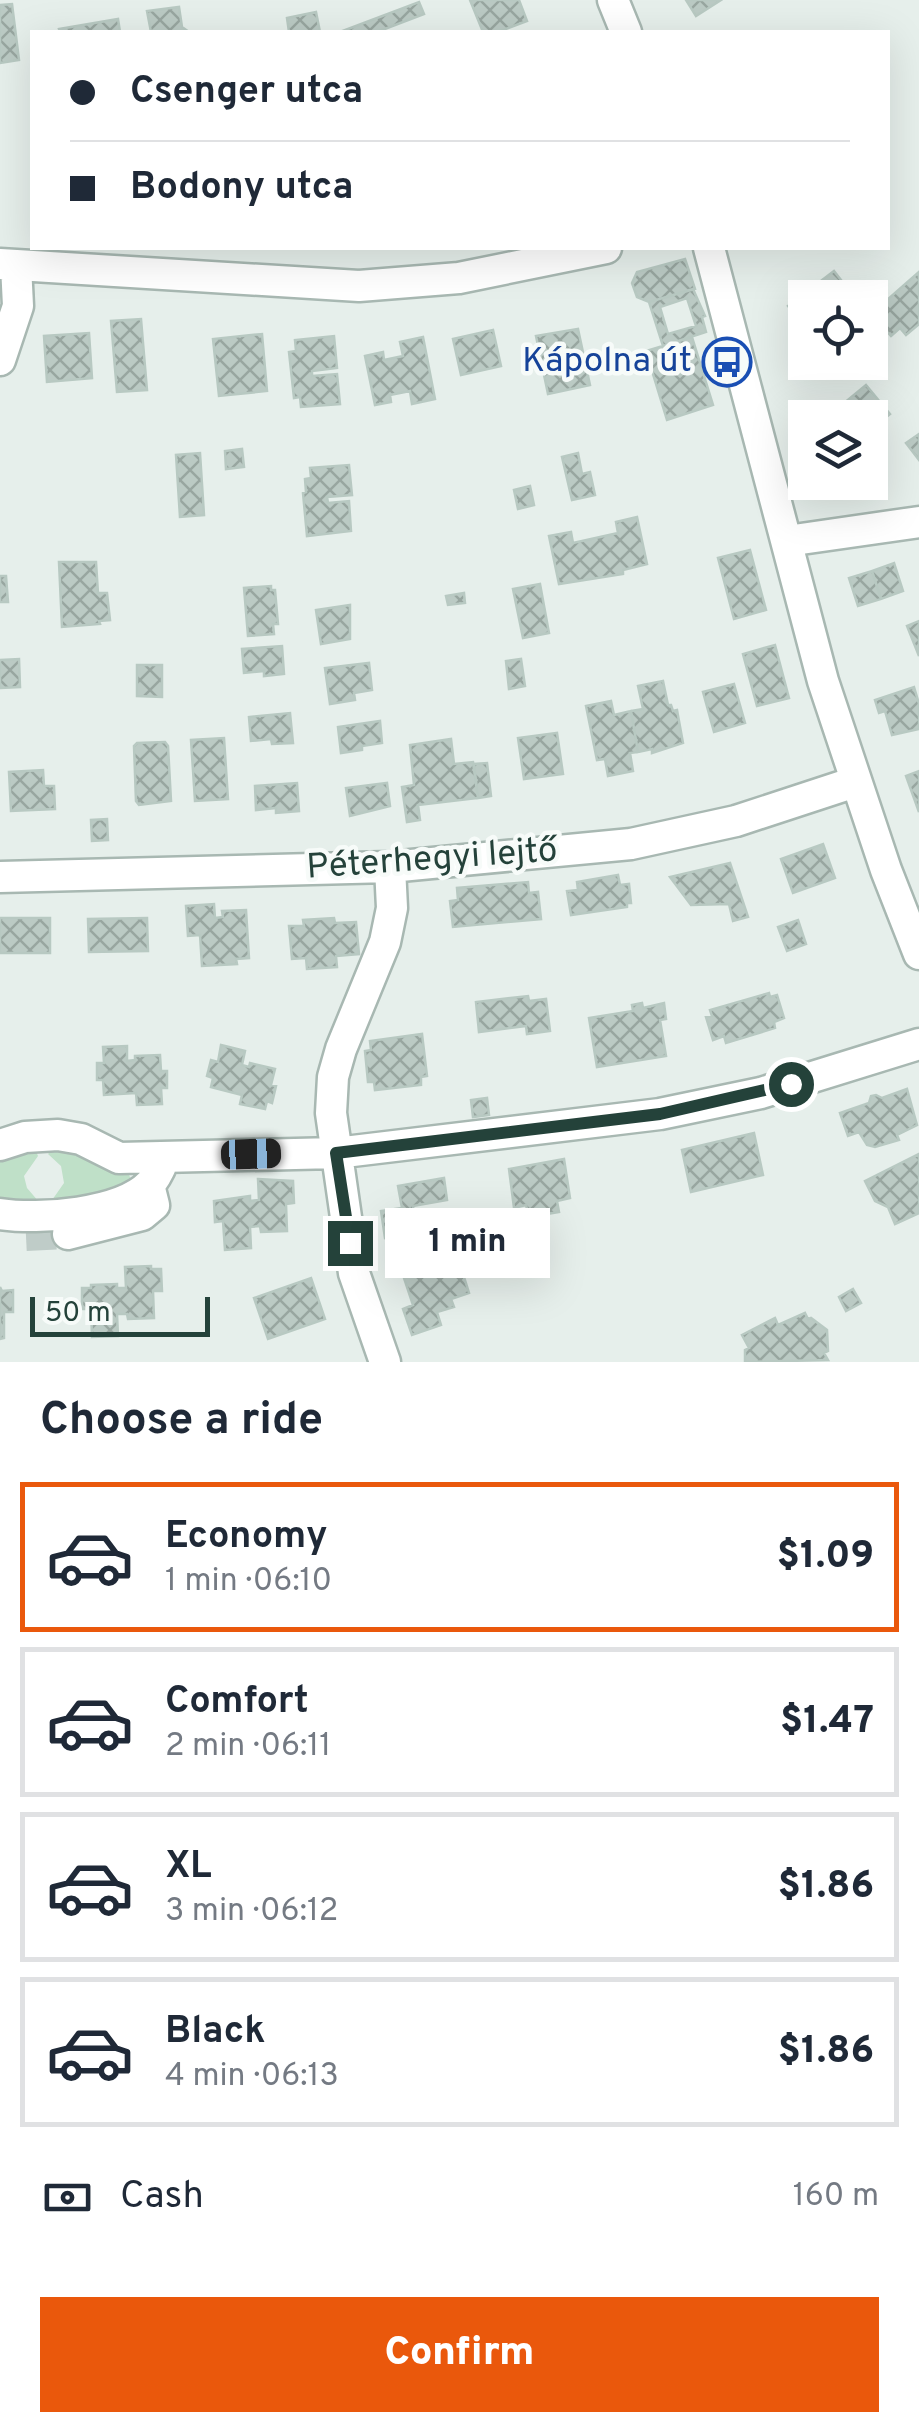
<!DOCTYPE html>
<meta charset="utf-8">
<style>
body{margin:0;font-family:Overpass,sans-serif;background:#f6f6f7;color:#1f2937;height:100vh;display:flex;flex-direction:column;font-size:38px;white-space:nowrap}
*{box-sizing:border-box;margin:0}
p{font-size:32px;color:#747a83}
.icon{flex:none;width:55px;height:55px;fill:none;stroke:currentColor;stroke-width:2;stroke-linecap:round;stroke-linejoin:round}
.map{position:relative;height:1362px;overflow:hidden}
.panel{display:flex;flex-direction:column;background:#fff;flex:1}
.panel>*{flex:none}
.banner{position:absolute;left:30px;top:30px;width:860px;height:220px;border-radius:0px;box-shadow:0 10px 40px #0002;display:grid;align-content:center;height:220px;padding:0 40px;background:#fff}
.controls{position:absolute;left:788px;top:280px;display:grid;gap:20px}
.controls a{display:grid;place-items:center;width:100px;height:100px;border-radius:0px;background:#fff;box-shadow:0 10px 40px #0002;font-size:50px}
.scale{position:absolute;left:30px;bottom:25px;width:180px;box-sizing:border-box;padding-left:10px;border:5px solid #24423a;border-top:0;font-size:28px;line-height:35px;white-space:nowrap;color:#24423a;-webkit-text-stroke:8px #f7fbf9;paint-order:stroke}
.end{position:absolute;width:45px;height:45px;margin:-22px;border:12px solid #24423a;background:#fff;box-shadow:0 0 0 5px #fff}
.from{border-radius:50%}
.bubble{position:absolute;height:70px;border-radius:0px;background:#fff;box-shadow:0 10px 40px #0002;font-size:32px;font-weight:800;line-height:70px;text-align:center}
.car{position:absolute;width:30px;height:60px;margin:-30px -15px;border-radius:12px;box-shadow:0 0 8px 2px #0007;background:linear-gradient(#222 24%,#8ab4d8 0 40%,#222 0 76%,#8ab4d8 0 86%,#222 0)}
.banner b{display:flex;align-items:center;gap:35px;height:95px;font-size:38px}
.banner b+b{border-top:2px solid #e0e1e3}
.banner i{width:25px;height:25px;background:#1f2937}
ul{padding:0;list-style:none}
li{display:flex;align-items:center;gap:30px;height:150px;margin:0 20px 15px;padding:0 20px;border:5px solid #e0e1e3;border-radius:0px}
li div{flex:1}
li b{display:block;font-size:38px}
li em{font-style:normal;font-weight:800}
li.active{border-color:#ea580c}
li>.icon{width:90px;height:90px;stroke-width:1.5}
h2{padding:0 40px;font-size:45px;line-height:120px}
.pay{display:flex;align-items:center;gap:25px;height:110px;padding:0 40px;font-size:38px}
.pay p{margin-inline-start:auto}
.button{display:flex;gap:20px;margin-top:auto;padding:20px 40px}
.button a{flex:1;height:115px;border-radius:0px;background:#ea580c;color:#fff;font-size:40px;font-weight:800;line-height:115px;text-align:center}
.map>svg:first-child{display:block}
.grass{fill:#bfe0c8}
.building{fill:url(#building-cross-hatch);stroke:#b8c9c2;stroke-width:2.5;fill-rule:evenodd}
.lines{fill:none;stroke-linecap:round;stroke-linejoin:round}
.minor-tunnel{stroke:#bfccc8;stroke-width:30;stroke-dasharray:30 15;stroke-linecap:butt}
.minor-casing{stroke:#a8b8b2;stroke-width:35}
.minor{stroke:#fff;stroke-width:30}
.route{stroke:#24423a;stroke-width:12}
.labels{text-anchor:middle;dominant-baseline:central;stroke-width:9;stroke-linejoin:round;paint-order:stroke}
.transit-label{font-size:35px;fill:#164399;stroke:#f7fbf9;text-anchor:end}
.street-label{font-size:35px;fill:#24423a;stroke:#f7fbf9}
</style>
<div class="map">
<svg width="919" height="1362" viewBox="0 0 919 1362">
<defs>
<pattern id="building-cross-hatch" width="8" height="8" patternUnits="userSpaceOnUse" patternTransform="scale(2.5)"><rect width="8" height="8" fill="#bbcac4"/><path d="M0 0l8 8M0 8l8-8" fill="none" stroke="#98a6a0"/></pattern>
</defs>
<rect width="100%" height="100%" fill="#e6efeb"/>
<!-- grass -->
<path class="grass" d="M52,1150L69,1152L128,1171L132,1184L128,1188L50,1203L64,1183L61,1166L48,1154Z
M36,1151L38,1156L24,1176L27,1188L39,1202L0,1203V1160L10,1155Z"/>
<!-- building -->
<path class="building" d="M470,0H519L527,21L498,32H483Z
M686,0H721L696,16Z
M419,2L424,14L377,32H340Z
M12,4L19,60L0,63V5Z
M179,7L182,27L189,32H151L147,11Z
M316,12L320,32H289L287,18Z
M118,19L120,32H60L59,29Z
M685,259L695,289L649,302L637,297L632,283L637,272Z
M834,271L855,298H805V327L788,306Z
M919,272V324L906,335L900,328L891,336L871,314Z
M693,289L705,316L702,317L706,332L663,346L649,302ZM687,298L696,326L668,334L660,307Z
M141,319L147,390L117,392L111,321Z
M578,329L590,385L548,394L536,336Z
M493,330L501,366L461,375L453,339Z
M89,333L92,378L47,382L44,336Z
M262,334L267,391L219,396L213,339Z
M334,336L337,368L312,371V376L337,374L340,404L301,407L300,397L294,398L289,352L296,351L295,340Z
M423,337L435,399L412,404L410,391L390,395L391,402L375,405L365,356L383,352L384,360L403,356L400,342Z
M692,337L713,405L667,420L646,351Z
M866,385L890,414L880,422L886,430L870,443V418H826Z
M919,434V460L906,443Z
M242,449L244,467L226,469L225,451Z
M200,453L204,515L180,517L176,455Z
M578,453L582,474L590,472L595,495L572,500L562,457Z
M349,465L352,495L327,497L328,503L349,501L351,531L307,536L303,493L306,492L305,479L311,478L310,468Z
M530,486L534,505L518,509L514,490Z
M637,517L647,564L623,570V574L559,584L549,536L571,532L573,543L618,533L616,522Z
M750,550L766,610L734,619L718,558Z
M59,562H96L98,593H107L110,620L99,621L100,624L62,627Z
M894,563L903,591L881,599L872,571Z
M872,571L881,599L858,606L849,578Z
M0,576H6L8,602H0Z
M540,584L549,633L523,638L513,589Z
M271,586V590H275L278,624H273L274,634L248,636L244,588Z
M464,593L465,603L448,605L446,596Z
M350,605V639L321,644L316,610Z
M919,621V656L907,626Z
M775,645L789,698L757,706L743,654Z
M282,646L284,674L264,676V671L244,673L242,649Z
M19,659L20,687L0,688V660Z
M521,659L525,686L509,689L506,661Z
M369,663L372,690L354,693L355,700L330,704L325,668Z
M137,665H162V697L137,696Z
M663,681L668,705H671L673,711L677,710L683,743L652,753V749L638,752L631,711L643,709L638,686Z
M734,684L745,723L714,732L703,692Z
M914,687L919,704V729L892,735L885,711L879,713L875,700Z
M611,701L614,715L631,711L638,752L630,753L633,771L608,776L605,759L597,760L586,706Z
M290,713L293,743L272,744L271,739L251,741L249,717Z
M380,721L382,743L362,746V750L341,753L338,727Z
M557,733L563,774L524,779L518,738Z
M224,738L228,799L195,801L191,740Z
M451,739L454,764L473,762L478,798L418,805L420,820L407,822L402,787L414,785L410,745Z
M165,742L168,746L171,801L139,805L136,801L134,746L137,743Z
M487,763L491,796L478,798L474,764Z
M43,770L44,786H54L55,809L11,811L9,772Z
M919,771V812L906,776Z
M297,783L299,811L276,813V808L256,810L255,786Z
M387,783L390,806L350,816L346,788Z
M107,819L108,840L92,841L91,820Z
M823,844L835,878L793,893L781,859Z
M730,863L748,917L733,921L729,904L691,905L670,877Z
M618,875L620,885L629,884L631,903H627V907L571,915L567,891L578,890L577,882Z
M528,882L529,893L538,892L541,919L453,927L450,901L458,900L457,888Z
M214,904L215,918L223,917L222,911L246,910L249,958L236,959L237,964L202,966L200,935L188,936L186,906Z
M0,918H50V953H0Z
M147,918L148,951L89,952L88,919Z
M334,918L335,923L356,922L359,954L336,956L337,967L307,969L306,958L292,959L289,926H304L303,920Z
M798,920L806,944L787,951L778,927Z
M769,993L770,997L777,995L784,1018L774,1022L775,1028L726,1043L724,1036L713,1040L706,1017L712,1016L710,1010Z
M528,996L529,1001L546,999L550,1031L527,1034L526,1026L479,1032L476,1002Z
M642,1003L643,1008L664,1003L666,1019L660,1020L666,1056L597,1067L589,1018L633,1011L632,1005Z
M422,1034L427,1076L421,1077V1085L375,1090L374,1082H368L365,1051L371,1050L370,1041Z
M221,1045L245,1051L242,1065L249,1067L250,1063L275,1069L271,1085L276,1086L272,1103L267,1101L265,1109L240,1104L242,1095L211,1087L213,1078L207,1076L211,1060L218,1062Z
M127,1046V1061L135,1060V1056L160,1055L161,1071H167V1088H161L162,1104L137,1105L136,1093L104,1095L103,1080H97V1063H104L103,1047Z
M907,1089L917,1125L897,1135L899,1140L875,1147L867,1145L859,1132L848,1136L840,1113L869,1103L871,1096L876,1095L882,1098Z
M487,1098L489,1115L473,1117L471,1100Z
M754,1133L763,1175L691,1192L682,1150Z
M919,1154V1213L895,1224L888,1207L875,1201L865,1181Z
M564,1159L570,1198L557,1201L559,1212L529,1217L526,1205L514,1208L509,1169Z
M444,1178L447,1200L413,1206L417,1232L385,1238L381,1211L402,1208L398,1186Z
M258,1179L293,1181L294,1203L286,1204L287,1231L261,1232L260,1226L250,1227L251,1248L225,1250L223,1221L215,1222L214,1201L250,1196V1201L259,1200Z
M459,1261L469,1293L451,1299L454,1307L437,1312L441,1325L412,1335L403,1309L413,1305L403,1275L438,1262L440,1267Z
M151,1266V1269H161L162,1291H153L154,1318L128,1319L127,1314H117L118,1336L92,1337L91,1309H82V1288H91V1285L117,1284V1288H126L125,1267Z
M311,1278L325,1319L268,1339L254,1298Z
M0,1287L2,1291L13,1290V1312H4V1338L0,1339Z
M853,1289L861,1303L846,1311L839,1297Z
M805,1313L808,1319L811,1318L827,1330L828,1351L824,1353L828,1360L745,1362V1350L749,1348L742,1335L775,1318L778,1325Z"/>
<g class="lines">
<!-- minor-tunnel -->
<path class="minor-tunnel" d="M26,1236L68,1234"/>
<!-- minor casing -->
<g class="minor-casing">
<path id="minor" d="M613,0L626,32
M709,248L823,681L886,870L919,954
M0,264L359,286L459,278L606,248
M0,360L18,306L16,265
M787,541L919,522
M0,877L390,867L631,844L736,821L855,782
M0,1145L25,1137L58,1135L81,1139L119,1158L336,1153L660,1114L761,1093L919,1044
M0,1214C39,1220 121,1214 150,1184C157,1177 161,1166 165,1157
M68,1234L142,1215L154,1205L149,1185
M385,1362L354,1273L331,1113L333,1077L341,1049L385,942L392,908L390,867"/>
</g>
<!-- minor -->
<use href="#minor" class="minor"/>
</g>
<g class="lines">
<!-- route -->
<path class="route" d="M350,1243L336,1153L660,1114L791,1084"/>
</g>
<!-- icons -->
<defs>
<g id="bus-ring" transform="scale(2.5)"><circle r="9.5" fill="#f7fbf9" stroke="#1a4fb4" stroke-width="1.5"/><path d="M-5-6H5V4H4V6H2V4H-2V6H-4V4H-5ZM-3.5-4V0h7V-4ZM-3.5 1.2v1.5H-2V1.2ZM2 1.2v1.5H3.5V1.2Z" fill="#1a4fb4"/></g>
</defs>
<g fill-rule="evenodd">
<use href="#bus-ring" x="727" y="362"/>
</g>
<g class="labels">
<!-- transit labels -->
<g class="transit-label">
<text x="692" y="362">Kápolna út</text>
</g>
<!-- street labels -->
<g class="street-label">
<text transform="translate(432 860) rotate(-4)">Péterhegyi lejtő</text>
</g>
</g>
</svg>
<div class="controls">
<a><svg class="icon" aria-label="locate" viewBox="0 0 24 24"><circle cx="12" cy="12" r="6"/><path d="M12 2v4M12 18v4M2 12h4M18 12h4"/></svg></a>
<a><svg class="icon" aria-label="layers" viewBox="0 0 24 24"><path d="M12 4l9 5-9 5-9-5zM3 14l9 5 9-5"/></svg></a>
</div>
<div class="scale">50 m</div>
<i class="end from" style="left:791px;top:1084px"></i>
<i class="end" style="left:350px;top:1243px"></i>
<div class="bubble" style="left:385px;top:1208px;width:165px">1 min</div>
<i class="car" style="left:251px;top:1154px;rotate:88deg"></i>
<div class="banner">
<b><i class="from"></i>Csenger utca</b>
<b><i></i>Bodony utca</b>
</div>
</div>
<section class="panel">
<h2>Choose a ride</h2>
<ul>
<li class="active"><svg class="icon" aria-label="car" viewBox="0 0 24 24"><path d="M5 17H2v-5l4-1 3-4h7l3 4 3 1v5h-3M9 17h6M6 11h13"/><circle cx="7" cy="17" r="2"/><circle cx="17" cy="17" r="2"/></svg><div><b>Economy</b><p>1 min · 06:10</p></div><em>$1.09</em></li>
<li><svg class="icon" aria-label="car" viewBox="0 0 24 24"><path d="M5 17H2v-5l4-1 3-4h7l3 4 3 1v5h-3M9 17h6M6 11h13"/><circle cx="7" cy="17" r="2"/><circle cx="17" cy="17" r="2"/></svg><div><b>Comfort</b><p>2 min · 06:11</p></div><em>$1.47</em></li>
<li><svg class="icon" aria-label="car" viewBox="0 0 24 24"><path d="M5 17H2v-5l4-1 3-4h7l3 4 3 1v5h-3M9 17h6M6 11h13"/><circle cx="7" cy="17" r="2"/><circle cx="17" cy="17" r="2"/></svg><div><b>XL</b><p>3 min · 06:12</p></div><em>$1.86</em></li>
<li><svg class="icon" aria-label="car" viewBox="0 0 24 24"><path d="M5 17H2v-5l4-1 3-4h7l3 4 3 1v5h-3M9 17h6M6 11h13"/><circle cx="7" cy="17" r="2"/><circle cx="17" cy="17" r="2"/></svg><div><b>Black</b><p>4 min · 06:13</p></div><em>$1.86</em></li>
</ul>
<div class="pay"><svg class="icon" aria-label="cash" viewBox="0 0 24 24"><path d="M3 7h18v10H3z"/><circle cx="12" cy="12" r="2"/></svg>Cash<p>160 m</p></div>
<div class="button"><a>Confirm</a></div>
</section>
